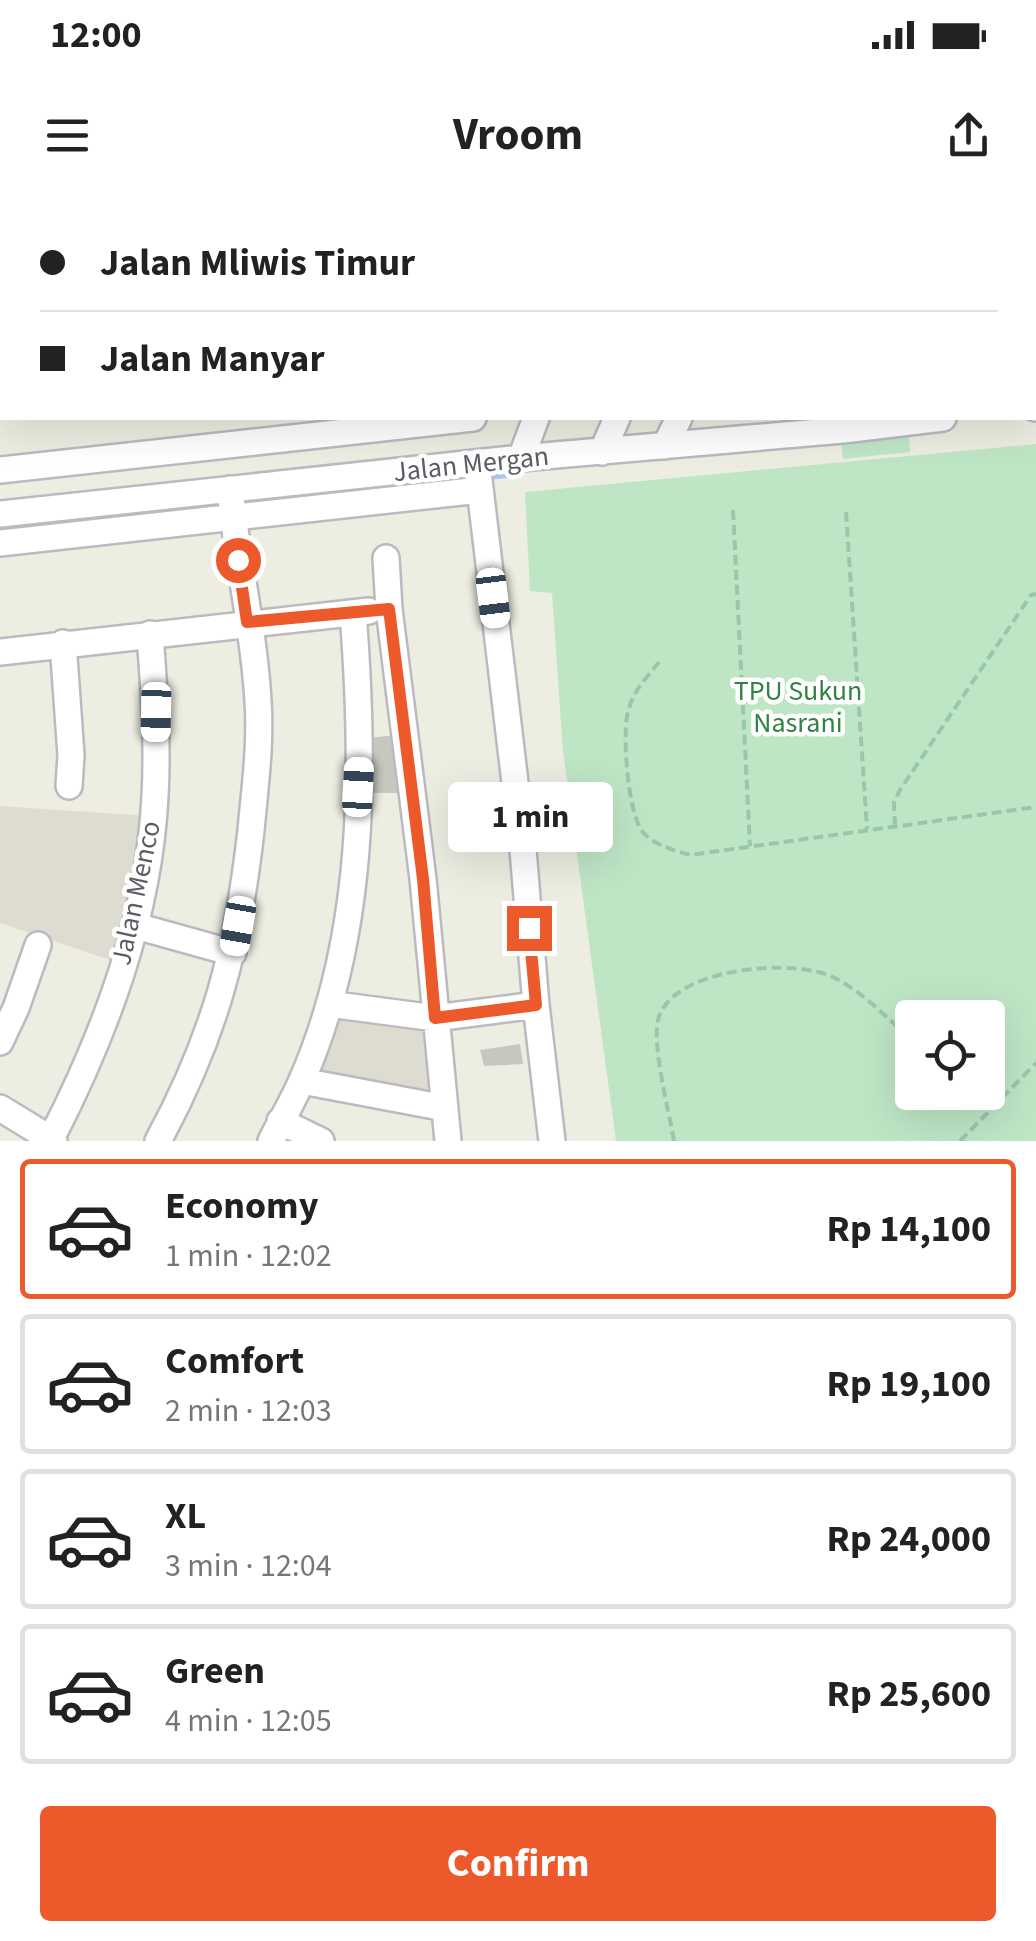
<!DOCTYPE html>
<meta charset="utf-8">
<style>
body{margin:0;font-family:"Source Sans 3",sans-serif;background:#f2f2f2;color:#222;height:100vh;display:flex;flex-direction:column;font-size:38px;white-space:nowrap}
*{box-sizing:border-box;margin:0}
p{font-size:32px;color:#767676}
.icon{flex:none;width:55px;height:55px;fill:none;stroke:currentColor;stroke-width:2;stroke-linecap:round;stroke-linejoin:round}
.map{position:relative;height:941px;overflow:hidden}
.drawer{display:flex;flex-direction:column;background:#fff;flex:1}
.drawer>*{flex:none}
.banner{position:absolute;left:0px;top:0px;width:1038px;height:220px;box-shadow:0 10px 40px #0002;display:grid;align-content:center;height:220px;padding:0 40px;background:#fff}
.controls{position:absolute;left:895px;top:800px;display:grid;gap:20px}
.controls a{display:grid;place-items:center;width:110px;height:110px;border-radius:10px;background:#fff;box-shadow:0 10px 40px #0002;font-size:50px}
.end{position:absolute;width:45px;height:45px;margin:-22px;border:12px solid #ec592a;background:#fff;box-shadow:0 0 0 5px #fff}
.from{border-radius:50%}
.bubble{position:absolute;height:70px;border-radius:10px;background:#fff;box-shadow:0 10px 40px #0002;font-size:32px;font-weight:700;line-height:70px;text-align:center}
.car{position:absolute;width:30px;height:60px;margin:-30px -15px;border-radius:12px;box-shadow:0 0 8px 2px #0007;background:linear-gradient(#fff 24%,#345 0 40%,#fff 0 76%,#345 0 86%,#fff 0)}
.banner b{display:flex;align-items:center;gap:35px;height:95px;font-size:38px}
.banner b+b{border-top:2px solid #e0e0e0}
.banner i{width:25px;height:25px;background:#222}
ul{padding:18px 0 0;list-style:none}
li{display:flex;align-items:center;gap:30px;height:140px;margin:0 20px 15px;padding:0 20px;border:5px solid #e0e0e0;border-radius:10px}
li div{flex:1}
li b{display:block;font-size:38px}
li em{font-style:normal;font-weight:700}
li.on{border-color:#ec592a}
li>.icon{width:90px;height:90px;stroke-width:1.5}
.primary-button{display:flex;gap:20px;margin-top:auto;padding:20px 40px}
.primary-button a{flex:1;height:115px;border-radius:10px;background:#ec592a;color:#fff;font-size:40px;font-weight:700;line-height:115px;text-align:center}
.status{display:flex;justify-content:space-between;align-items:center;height:70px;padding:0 50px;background:#fff;direction:ltr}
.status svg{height:28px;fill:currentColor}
header{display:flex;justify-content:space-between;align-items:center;height:130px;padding:0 40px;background:#fff;font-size:45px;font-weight:700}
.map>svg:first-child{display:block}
.education{fill:#dedcd0}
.green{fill:#bee6c5;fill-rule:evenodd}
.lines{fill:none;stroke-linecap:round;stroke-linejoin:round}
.stream{stroke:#a1c6ff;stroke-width:6}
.building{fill:#c8c7bf}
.minor-casing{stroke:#babbc1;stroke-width:30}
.path{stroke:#97c7ac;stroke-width:4;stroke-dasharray:10 5;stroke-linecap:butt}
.minor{stroke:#fff;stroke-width:25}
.route{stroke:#ec592a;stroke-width:12}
.labels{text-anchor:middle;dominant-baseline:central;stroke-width:9;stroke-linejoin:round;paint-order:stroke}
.street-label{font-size:28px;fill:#5a5d63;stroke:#fff}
.park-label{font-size:28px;fill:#328243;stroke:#fff}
</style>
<div class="status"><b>12:00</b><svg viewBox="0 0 49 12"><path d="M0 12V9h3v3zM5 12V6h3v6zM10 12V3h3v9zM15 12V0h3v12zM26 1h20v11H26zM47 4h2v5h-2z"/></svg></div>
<header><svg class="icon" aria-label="menu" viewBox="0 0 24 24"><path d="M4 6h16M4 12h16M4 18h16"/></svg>Vroom<svg class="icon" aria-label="share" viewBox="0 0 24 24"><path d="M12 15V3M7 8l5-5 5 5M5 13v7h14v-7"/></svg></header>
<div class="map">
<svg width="1036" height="941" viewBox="0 0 1036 941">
<rect width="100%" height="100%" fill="#eeede2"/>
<!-- education -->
<path class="education" d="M0,606L148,616L119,763L0,723Z
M332,812L428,828L432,896L316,876Z"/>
<!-- green -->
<path class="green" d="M909,232L910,252L843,259L841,237Z
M1036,244V941H616L563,552L552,393L530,391L525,292ZM912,818H988V892H912Z"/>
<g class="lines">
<!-- stream -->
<path class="stream" d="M484,277L508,275
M0,329L143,315"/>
</g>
<!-- building -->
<path class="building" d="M399,535L408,593H364L366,538Z
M520,844L523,864L484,866L480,850Z"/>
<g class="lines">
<!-- minor casing -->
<g class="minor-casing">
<path id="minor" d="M1022,0L1025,2
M58,2L60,0
M634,2L635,0
M714,2L715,0
M786,2L788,0
M854,2L855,0
M978,2L980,0
M0,112L2,107
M1035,126L1036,124
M1035,208H1036
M665,246L679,218
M602,252L617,218
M521,258L536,218
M477,263L523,650L536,805L552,941
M0,270L473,218
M0,314L521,258L843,230L943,218
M0,343L480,290
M386,358L389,409L423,679L448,941
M63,443L71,555L69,586
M0,452L369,411
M136,726L233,753
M329,804L435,818L536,805
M0,842L16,808L38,745
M302,881L445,908
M0,908L54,941
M280,921L321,941
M51,939C106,832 149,717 155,596C158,542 154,488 150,434
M158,941C215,836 238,748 251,630C255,587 261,543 258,501C254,430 237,360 230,289
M271,941C281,921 293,901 302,880C366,735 365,567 353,413"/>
</g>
<!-- path -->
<path class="path" d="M733,310L750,646
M846,312L867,629
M659,462C648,476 634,490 629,508C621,530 628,613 642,631C653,645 673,650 690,655L1036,607
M895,626L894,602L900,590L1031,395L1036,394
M972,892L991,909
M674,941C669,912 652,846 658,820C671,767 795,757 835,778C864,793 888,819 912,840
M960,941L1036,863"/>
<!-- minor -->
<use href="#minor" class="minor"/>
</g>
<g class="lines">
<!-- route -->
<path class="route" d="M238,360L247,422L389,409L423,679L435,818L536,805L529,728"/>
</g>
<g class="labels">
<!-- street labels -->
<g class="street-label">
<text transform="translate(471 264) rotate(-6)">Jalan Mergan</text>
<text transform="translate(136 693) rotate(-78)">Jalan Menco</text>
</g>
<!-- park labels -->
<g class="park-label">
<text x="798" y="491">TPU Sukun<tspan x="798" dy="32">Nasrani</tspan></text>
</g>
</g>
</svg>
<div class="controls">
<a><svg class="icon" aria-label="locate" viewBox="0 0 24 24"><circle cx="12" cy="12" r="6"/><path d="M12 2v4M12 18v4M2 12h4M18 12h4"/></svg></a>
</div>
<i class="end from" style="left:238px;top:360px"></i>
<i class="end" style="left:529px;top:728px"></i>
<div class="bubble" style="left:448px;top:582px;width:165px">1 min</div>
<i class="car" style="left:493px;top:398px;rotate:173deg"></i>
<i class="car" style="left:156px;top:512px;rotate:181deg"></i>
<i class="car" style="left:358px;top:587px;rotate:3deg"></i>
<i class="car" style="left:238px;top:726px;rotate:190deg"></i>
<div class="banner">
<b><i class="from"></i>Jalan Mliwis Timur</b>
<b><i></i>Jalan Manyar</b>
</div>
</div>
<section class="drawer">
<ul>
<li class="on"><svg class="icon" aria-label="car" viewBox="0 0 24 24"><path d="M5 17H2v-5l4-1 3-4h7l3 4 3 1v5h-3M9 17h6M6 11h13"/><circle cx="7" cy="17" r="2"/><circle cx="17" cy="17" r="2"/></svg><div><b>Economy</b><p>1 min · 12:02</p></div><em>Rp 14,100</em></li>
<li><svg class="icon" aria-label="car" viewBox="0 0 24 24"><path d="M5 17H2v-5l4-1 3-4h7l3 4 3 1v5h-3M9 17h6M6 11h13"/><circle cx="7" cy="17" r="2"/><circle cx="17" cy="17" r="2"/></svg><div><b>Comfort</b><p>2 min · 12:03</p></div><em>Rp 19,100</em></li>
<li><svg class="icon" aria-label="car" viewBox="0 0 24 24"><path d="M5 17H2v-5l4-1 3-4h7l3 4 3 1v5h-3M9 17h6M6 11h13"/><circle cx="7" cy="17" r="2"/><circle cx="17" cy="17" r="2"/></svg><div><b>XL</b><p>3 min · 12:04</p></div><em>Rp 24,000</em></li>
<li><svg class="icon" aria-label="car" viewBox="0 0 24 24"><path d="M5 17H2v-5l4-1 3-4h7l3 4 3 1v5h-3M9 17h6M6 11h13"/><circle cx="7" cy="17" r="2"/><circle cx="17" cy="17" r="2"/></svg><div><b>Green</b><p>4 min · 12:05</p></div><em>Rp 25,600</em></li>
</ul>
<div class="primary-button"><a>Confirm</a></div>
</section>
